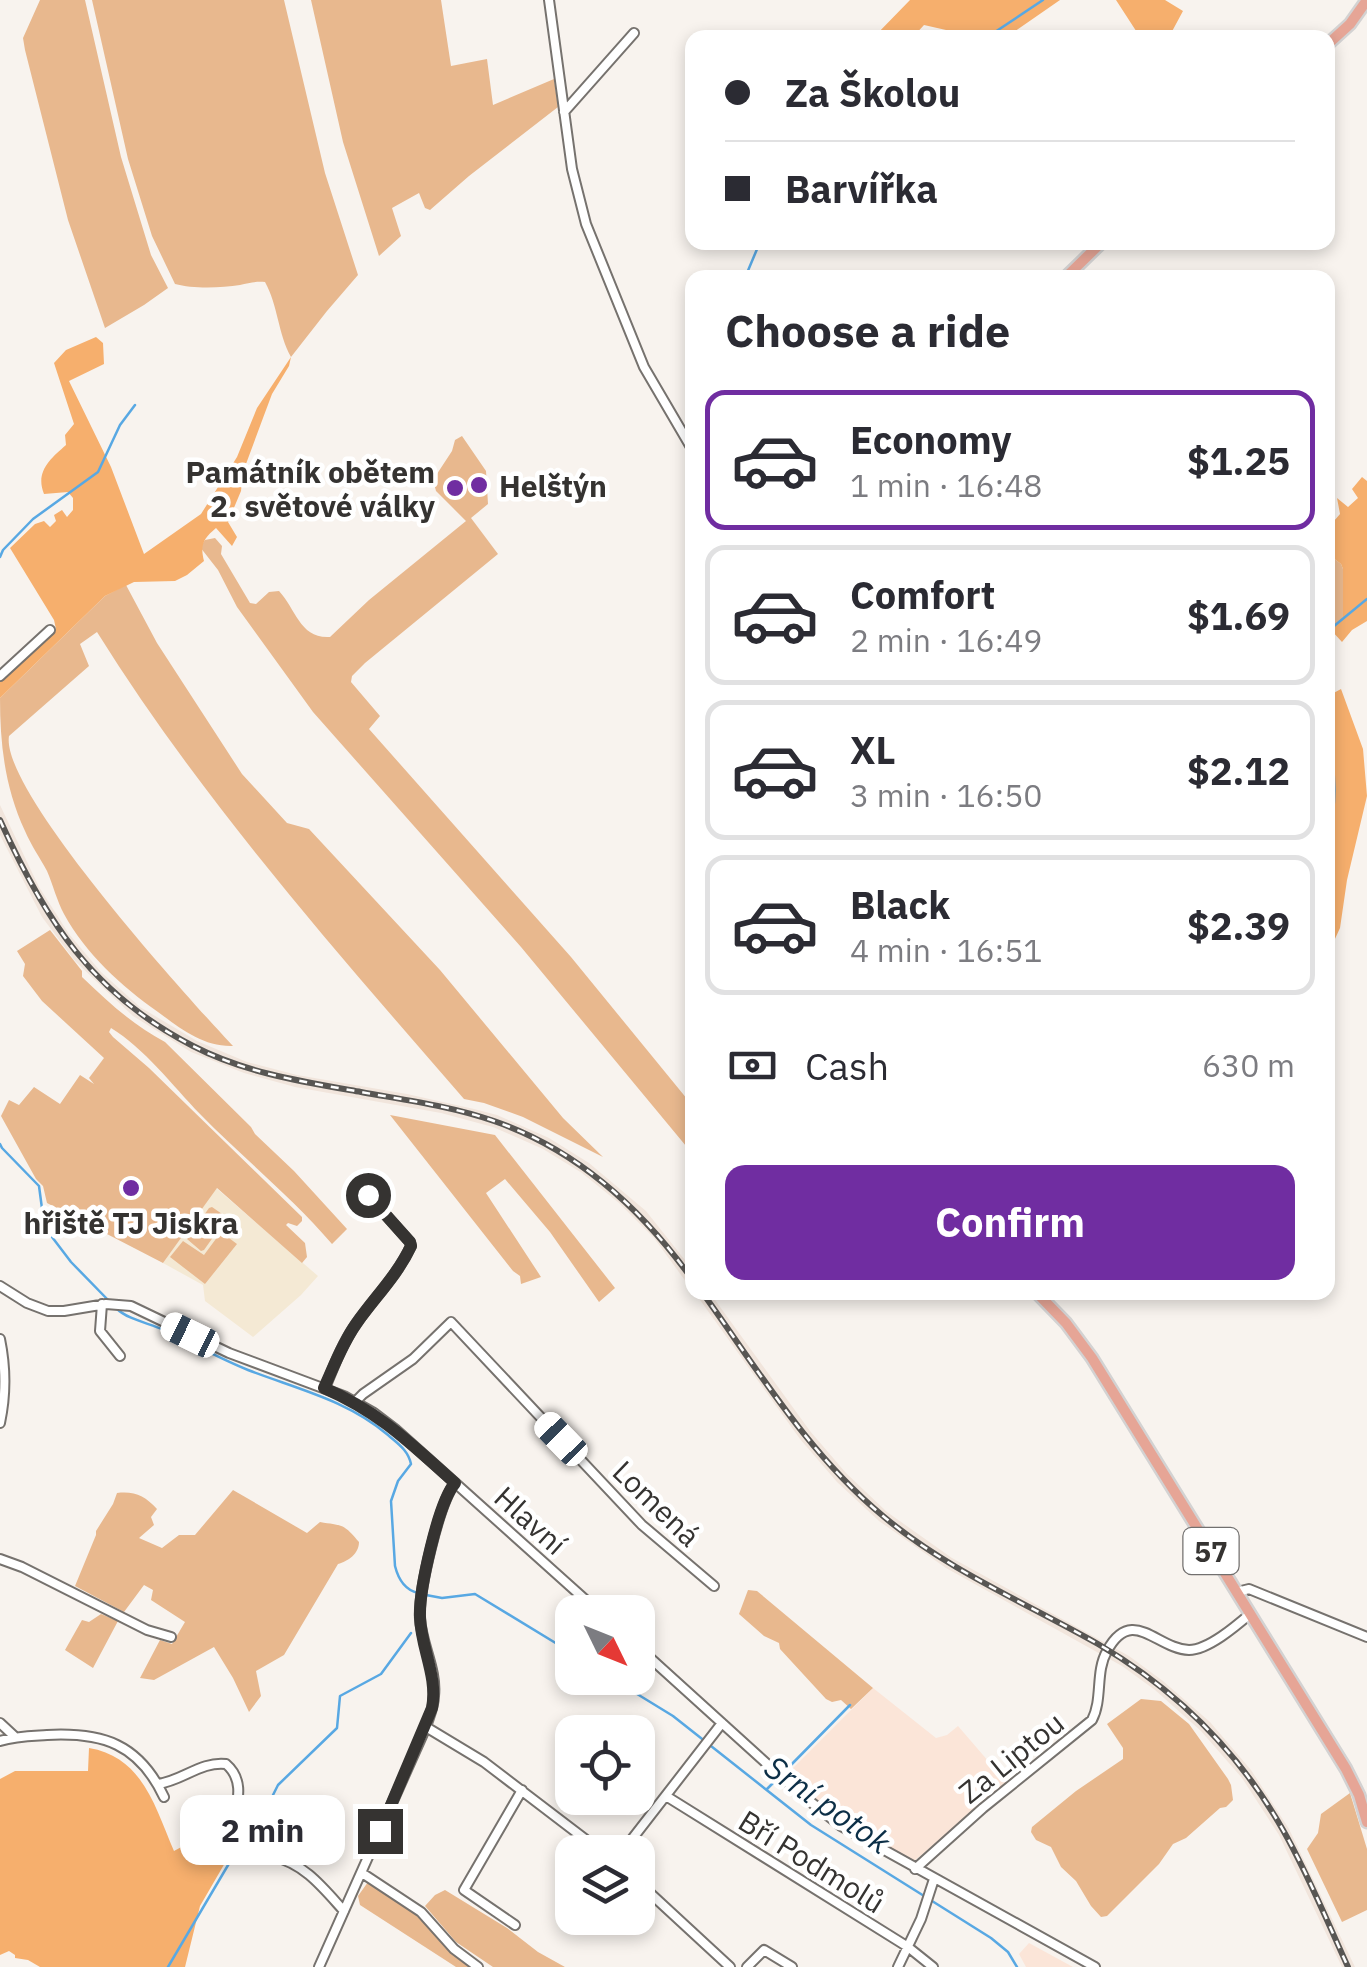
<!DOCTYPE html>
<meta charset="utf-8">
<style>
body{margin:0;font-family:"IBM Plex Sans",sans-serif;background:#f7f7f7;color:#2b2b33;height:100vh;display:flex;flex-direction:column;font-size:38px;white-space:nowrap}
*{box-sizing:border-box;margin:0}
p{font-size:32px;color:#7c7c81}
.icon{flex:none;width:55px;height:55px;fill:none;stroke:currentColor;stroke-width:2;stroke-linecap:round;stroke-linejoin:round}
.map{position:relative;flex:1;overflow:hidden}
.details{position:absolute;left:685px;top:270px;width:650px;height:1030px;display:flex;flex-direction:column;background:#fff;border-radius:20px;box-shadow:0 5px 15px #0003}
.details>*{flex:none}
.guide{position:absolute;left:685px;top:30px;width:650px;height:220px;border-radius:20px;box-shadow:0 5px 15px #0003;display:grid;align-content:center;height:220px;padding:0 40px;background:#fff}
.needle{width:65px;rotate:133deg}
.tools{position:absolute;left:555px;top:1595px;display:grid;gap:20px}
.tools a{display:grid;place-items:center;width:100px;height:100px;border-radius:20px;background:#fff;box-shadow:0 5px 15px #0003;font-size:50px}
.end{position:absolute;width:45px;height:45px;margin:-22px;border:12px solid #353331;background:#fff;box-shadow:0 0 0 5px #fff}
.from{border-radius:50%}
.bubble{position:absolute;height:70px;border-radius:20px;background:#fff;box-shadow:0 5px 15px #0003;font-size:32px;font-weight:800;line-height:70px;text-align:center}
.car{position:absolute;width:30px;height:60px;margin:-30px -15px;border-radius:12px;box-shadow:0 0 8px 2px #0007;background:linear-gradient(#fff 24%,#345 0 40%,#fff 0 76%,#345 0 86%,#fff 0)}
.guide b{display:flex;align-items:center;gap:35px;height:95px;font-size:38px}
.guide b+b{border-top:2px solid #e1e1e2}
.guide i{width:25px;height:25px;background:#2b2b33}
ul{padding:0;list-style:none}
li{display:flex;align-items:center;gap:30px;height:140px;margin:0 20px 15px;padding:0 20px;border:5px solid #e1e1e2;border-radius:20px}
li div{flex:1}
li b{display:block;font-size:38px}
li em{font-style:normal;font-weight:800}
li.current{border-color:#702da1}
li>.icon{width:90px;height:90px;stroke-width:1.5}
h2{padding:0 40px;font-size:45px;line-height:120px}
.pay{display:flex;align-items:center;gap:25px;height:110px;padding:0 40px;font-size:38px}
.pay p{margin-inline-start:auto}
.button{display:flex;gap:20px;margin-top:auto;padding:20px 40px}
.button a{flex:1;height:115px;border-radius:20px;background:#702da1;color:#fff;font-size:40px;font-weight:800;line-height:115px;text-align:center}
.map>svg:first-child{display:block}
.built{fill:#f1e5dc}
.industrial{fill:#fbe5d8}
.education{fill:#f4e9d4}
.green{fill:#e8b88e}
.forest{fill:#f6af6d}
.lines{fill:none;stroke-linecap:round;stroke-linejoin:round}
.stream{stroke:#58a8e3;stroke-width:2.5}
.minor-casing{stroke:#76726e;stroke-width:12}
.major-casing{stroke:#d3d2d2;stroke-width:15}
.minor{stroke:#fff;stroke-width:8}
.major{stroke:#e6a596;stroke-width:10}
.rail-casing{stroke:#585653;stroke-width:6}
.rail{stroke:#fff;stroke-width:2.5;stroke-dasharray:8;stroke-linecap:butt}
.route{stroke:#353331;stroke-width:12}
.poi-dot{fill:#702da1;stroke:#fff;stroke-width:4}
.labels{text-anchor:middle;dominant-baseline:central;stroke-width:9;stroke-linejoin:round;paint-order:stroke}
.shield{fill:#fff;stroke:#72706f;stroke-width:2.5}
.shield-label{font-size:28px;font-weight:bold;fill:#353331}
.poi-label{font-size:30px;font-weight:bold;fill:#353331;stroke:#fff;text-anchor:end}
.street-label{font-size:30px;fill:#353331;stroke:#fff}
.water-label{font-size:32px;font-style:italic;fill:#0c2f47;stroke:#fff}
</style>
<div class="map">
<svg width="1367" height="1967" viewBox="0 0 1367 1967">
<rect width="100%" height="100%" fill="#f8f3ee"/>
<!-- built -->
<path class="built" d="M0,805L39,887L69,934L101,972L140,1007L197,1041L247,1062L297,1075L407,1094L474,1109L497,1115L549,1138L589,1163L646,1211L692,1269V1290L654,1238L619,1203L582,1173L543,1149L493,1127L441,1113L295,1087L244,1073L191,1052L133,1016L75,961L42,917L0,835Z
M695,1293H710L810,1431L846,1473L887,1512L952,1558L1129,1656L1163,1681L1210,1722L1251,1770L1289,1829L1355,1967H1342L1279,1835L1242,1778L1201,1731L1155,1690L1122,1666L946,1568L879,1521L837,1482L800,1439Z"/>
<!-- industrial -->
<path class="industrial" d="M873,1688L936,1738L947,1735L958,1726L1008,1784L914,1861L837,1817L787,1774Z
M1029,1943L1073,1967H1026L1019,1954Z"/>
<!-- education -->
<path class="education" d="M216,1188L318,1276L301,1295L253,1337L205,1301L203,1285L163,1263Z"/>
<!-- green -->
<path class="green" d="M40,0H85L121,157L151,255L168,288L144,305L105,328L68,220L25,50L23,38Z
M92,0H284L325,173L358,275L327,311L291,357C278,334 278,305 265,282C256,281 249,283 240,285C221,288 193,289 175,284L152,236L128,159Z
M311,0H441L451,66L487,59L493,105L554,79L558,107L469,176L430,210L425,208L419,193L392,208L401,236L379,256L343,142Z
M462,436L486,471L488,504L471,518L498,554L365,663L352,676L351,682L380,716L369,729L571,957L692,1105V1122L686,1146L521,947L313,712L237,607L218,570L200,547L205,540L215,538L222,546L221,554L250,603L256,604L269,592L279,591C296,609 300,639 330,637L369,600L466,521L436,491L433,480L452,451L455,440Z
M1328,554L1341,564L1343,569V618L1331,630L1328,621Z
M126,585L157,643L242,774L287,823L309,829L440,970L563,1118L603,1157L523,1117L484,1103L464,1099C334,949 202,800 97,632L80,644L89,666L9,736C0,791 190,1000 233,1046C204,1047 181,1029 158,1012C121,986 86,954 64,914C57,901 53,885 47,871C40,858 31,845 25,831C5,788 0,745 0,698L105,596Z
M50,930L82,971V977C108,1002 133,1025 165,1042L251,1127L255,1134L294,1171L347,1229L332,1244C292,1197 243,1158 200,1114C173,1086 144,1048 111,1028L109,1032L113,1037L149,1068L302,1217V1221L297,1226L288,1223L286,1225L305,1243L307,1257L302,1263L217,1188L163,1263L47,1203L43,1186L36,1179L1,1116L9,1100L19,1105L34,1087L60,1104L80,1075L94,1084L89,1078L104,1058L42,1001L23,976L25,964L17,951Z
M390,1115L495,1135L615,1288L599,1302L550,1232L505,1179L486,1193L541,1277L521,1284L520,1276L513,1271Z
M212,1207L225,1216L226,1219L204,1250L201,1251L187,1239L209,1208Z
M221,1232L237,1244L205,1284L170,1257L183,1241L204,1255Z
M233,1490L307,1533L320,1522C343,1526 343,1523 359,1542C359,1554 348,1561 338,1564L284,1655L256,1671L261,1696L249,1712L233,1678L214,1647L154,1680L140,1678L160,1640L172,1644L185,1622L151,1600L153,1590L144,1585L124,1612L75,1586L96,1535V1531L113,1504L117,1493C135,1491 145,1496 157,1509L151,1517L154,1525L139,1538L162,1548L179,1535H195Z
M748,1590L757,1591L873,1688L851,1709L841,1700L832,1702L826,1699L780,1649L779,1643L764,1636L739,1614Z
M101,1614L118,1621L93,1668L65,1650L82,1620L89,1622Z
M1141,1699L1161,1701L1189,1724L1228,1779L1231,1785L1233,1800L1226,1807L1220,1808L1186,1838L1173,1844L1159,1864L1107,1916L1101,1917L1091,1906L1076,1881L1061,1867L1051,1847L1036,1840L1031,1832L1032,1827L1076,1791L1123,1759V1748L1107,1724Z
M1350,1793L1367,1849V1910L1342,1922L1307,1849L1318,1833L1321,1814Z
M368,1882L410,1910L429,1926L451,1953L470,1967H456L360,1905L358,1896Z
M445,1890L507,1928L538,1952L565,1967H493L456,1942L425,1906L435,1895Z"/>
<!-- forest -->
<path class="forest" d="M910,0H1060L1011,34L968,35L924,25L913,37H874Z
M1116,0H1165L1183,11L1169,37H1140Z
M96,337L103,343L104,364L69,381L111,467L144,554L201,514L237,457L257,408L291,357L289,366L272,394L263,418L243,472L241,491L228,522L237,537L232,546L216,528C203,539 200,545 204,561L187,575L175,581L134,582L105,596L0,698V681L56,629L54,620L10,548L35,524L44,521L50,527L56,521L54,515L62,510L67,517L73,510V498L68,492L44,494C35,472 50,459 66,445L65,435L74,424L54,363L66,350Z
M1362,477L1367,481V621L1352,630L1342,642L1331,630L1343,618V569L1341,564L1328,554V528L1340,514L1337,498L1348,507L1358,498L1352,489Z
M1341,689L1363,749L1367,796L1347,880L1340,928L1328,954V696Z
M89,1748C143,1757 155,1807 174,1851L220,1826L229,1856L200,1906L185,1967H40L28,1960L15,1958V1955L9,1951L0,1955V1779L15,1771H88Z"/>
<g class="lines">
<!-- stream -->
<path class="stream" d="M986,38L1043,0
M747,273L760,242
M0,557L3,550L33,519L98,472L120,425L135,405
M1328,631L1367,599
M1328,739C1336,772 1337,805 1328,838
M0,1144L2,1148L39,1186L43,1216L52,1237L71,1262L110,1302
M116,1308C128,1320 149,1323 164,1330C192,1343 220,1359 248,1370C297,1389 347,1400 388,1435C398,1444 408,1450 411,1464L398,1481L391,1501L395,1566C398,1578 405,1590 418,1593
M426,1595L442,1598L475,1594L572,1653
M611,1678L673,1716L811,1825L991,1938L1008,1952L1017,1967
M786,1770L850,1705
M767,1789L777,1779
M240,1849L266,1841L274,1832L273,1795L278,1785L337,1728L340,1696L381,1674L411,1633
M168,1967L234,1855"/>
<!-- minor casing -->
<g class="minor-casing">
<path id="minor" d="M549,0L572,169L586,224L644,367L692,449
M564,112L634,33
M0,676L50,630
M0,1286L27,1303L48,1311H64L106,1304L131,1306L229,1353L344,1396L374,1413L395,1429L599,1612
M102,1304L100,1331L120,1356
M0,1339C6,1368 6,1395 0,1423
M325,1388C334,1366 342,1344 356,1324C374,1298 397,1276 411,1246L410,1242L368,1195
M355,1402L363,1394L413,1359L451,1322L642,1525L714,1586
M0,1559L22,1567L147,1630L171,1637
M1237,1592L1249,1589L1367,1637
M638,1647L797,1791L841,1826L1095,1967
M0,1723L14,1736
M426,1727L484,1762L602,1852
M0,1741C16,1736 31,1736 47,1735C103,1732 139,1744 164,1797
M158,1784C182,1781 201,1761 226,1764C253,1787 226,1822 234,1851C246,1857 260,1854 274,1857C304,1863 324,1889 344,1911
M666,1796L908,1947L933,1967
M622,1852L722,1723
M915,1869L983,1808L1092,1720C1103,1699 1095,1672 1107,1651C1132,1605 1157,1649 1189,1650C1208,1650 1236,1626 1250,1614
M362,1873L421,1912L454,1949L478,1967
M638,1882L730,1967
M515,1925L464,1890L522,1790
M319,1967L426,1727C429,1717 434,1707 434,1696C437,1670 422,1645 420,1619C418,1593 439,1503 455,1483
M747,1967L764,1950L792,1967
M898,1967L921,1919L934,1879"/>
</g>
<!-- major casing -->
<g class="major-casing">
<path id="major" d="M1328,44L1350,24L1367,0
M1065,278L1102,242
M1036,1292L1066,1323L1092,1358L1346,1769L1359,1795L1367,1822"/>
</g>
<!-- minor -->
<use href="#minor" class="minor"/>
<!-- major -->
<use href="#major" class="major"/>
<!-- rail casing -->
<g class="rail-casing">
<path id="rail" d="M0,820C45,920 92,994 193,1046C245,1073 304,1082 361,1092C405,1100 451,1106 494,1121C578,1150 641,1208 692,1279
M702,1292C758,1370 809,1455 883,1516C947,1570 1026,1603 1098,1644C1175,1689 1239,1752 1283,1830C1308,1874 1327,1921 1348,1967"/>
</g>
<!-- rail -->
<use href="#rail" class="rail"/>
</g>
<g class="lines">
<!-- route -->
<path class="route" d="M368,1195L410,1242L411,1246C397,1276 374,1298 356,1324C342,1344 334,1366 324,1388C381,1413 410,1443 455,1483C438,1503 419,1590 420,1617C421,1649 438,1676 432,1708L380,1831"/>
</g>
<!-- markers -->
<g class="poi-dot">
<circle cx="479" cy="485" r="10"/>
<circle cx="455" cy="488" r="10"/>
<circle cx="131" cy="1188" r="10"/>
</g>
<g class="labels">
<!-- shield labels -->
<rect class="shield" x="1183.5" y="1528" width="55" height="46" rx="8"/>
<g class="shield-label">
<text x="1211" y="1551">57</text>
</g>
<!-- poi labels -->
<g class="poi-label">
<text x="435" y="471">Památník obětem<tspan x="435" dy="34">2. světové války</tspan></text>
<text x="499" y="485" text-anchor="start">Helštýn</text>
<text x="131" y="1222" text-anchor="middle">hřiště TJ Jiskra</text>
</g>
<!-- street labels -->
<g class="street-label">
<text transform="translate(657 1503) rotate(44)">Lomená</text>
<text transform="translate(531 1520) rotate(42)">Hlavní</text>
<text transform="translate(1011 1757) rotate(-39)">Za Liptou</text>
<text transform="translate(812 1861) rotate(32)">Bří Podmolů</text>
</g>
<!-- water labels -->
<g class="water-label">
<text transform="translate(828 1804) rotate(35)">Srní potok</text>
</g>
</g>
</svg>
<div class="tools">
<a><svg class="needle" viewBox="-14 -14 28 28"><path d="M0-13l5 13h-10z" fill="#e53935"/><path d="M0 13l5-13h-10z" fill="#7c7c81"/></svg></a>
<a><svg class="icon" aria-label="locate" viewBox="0 0 24 24"><circle cx="12" cy="12" r="6"/><path d="M12 2v4M12 18v4M2 12h4M18 12h4"/></svg></a>
<a><svg class="icon" aria-label="layers" viewBox="0 0 24 24"><path d="M12 4l9 5-9 5-9-5zM3 14l9 5 9-5"/></svg></a>
</div>
<i class="end from" style="left:368px;top:1195px"></i>
<i class="end" style="left:380px;top:1831px"></i>
<div class="bubble" style="left:180px;top:1795px;width:165px">2 min</div>
<i class="car" style="left:190px;top:1335px;rotate:296deg"></i>
<i class="car" style="left:561px;top:1439px;rotate:316deg"></i>
<div class="guide">
<b><i class="from"></i>Za Školou</b>
<b><i></i>Barvířka</b>
</div>
<section class="details">
<h2>Choose a ride</h2>
<ul>
<li class="current"><svg class="icon" aria-label="car" viewBox="0 0 24 24"><path d="M5 17H2v-5l4-1 3-4h7l3 4 3 1v5h-3M9 17h6M6 11h13"/><circle cx="7" cy="17" r="2"/><circle cx="17" cy="17" r="2"/></svg><div><b>Economy</b><p>1 min · 16:48</p></div><em>$1.25</em></li>
<li><svg class="icon" aria-label="car" viewBox="0 0 24 24"><path d="M5 17H2v-5l4-1 3-4h7l3 4 3 1v5h-3M9 17h6M6 11h13"/><circle cx="7" cy="17" r="2"/><circle cx="17" cy="17" r="2"/></svg><div><b>Comfort</b><p>2 min · 16:49</p></div><em>$1.69</em></li>
<li><svg class="icon" aria-label="car" viewBox="0 0 24 24"><path d="M5 17H2v-5l4-1 3-4h7l3 4 3 1v5h-3M9 17h6M6 11h13"/><circle cx="7" cy="17" r="2"/><circle cx="17" cy="17" r="2"/></svg><div><b>XL</b><p>3 min · 16:50</p></div><em>$2.12</em></li>
<li><svg class="icon" aria-label="car" viewBox="0 0 24 24"><path d="M5 17H2v-5l4-1 3-4h7l3 4 3 1v5h-3M9 17h6M6 11h13"/><circle cx="7" cy="17" r="2"/><circle cx="17" cy="17" r="2"/></svg><div><b>Black</b><p>4 min · 16:51</p></div><em>$2.39</em></li>
</ul>
<div class="pay"><svg class="icon" aria-label="cash" viewBox="0 0 24 24"><path d="M3 7h18v10H3z"/><circle cx="12" cy="12" r="2"/></svg>Cash<p>630 m</p></div>
<div class="button"><a>Confirm</a></div>
</section>
</div>
